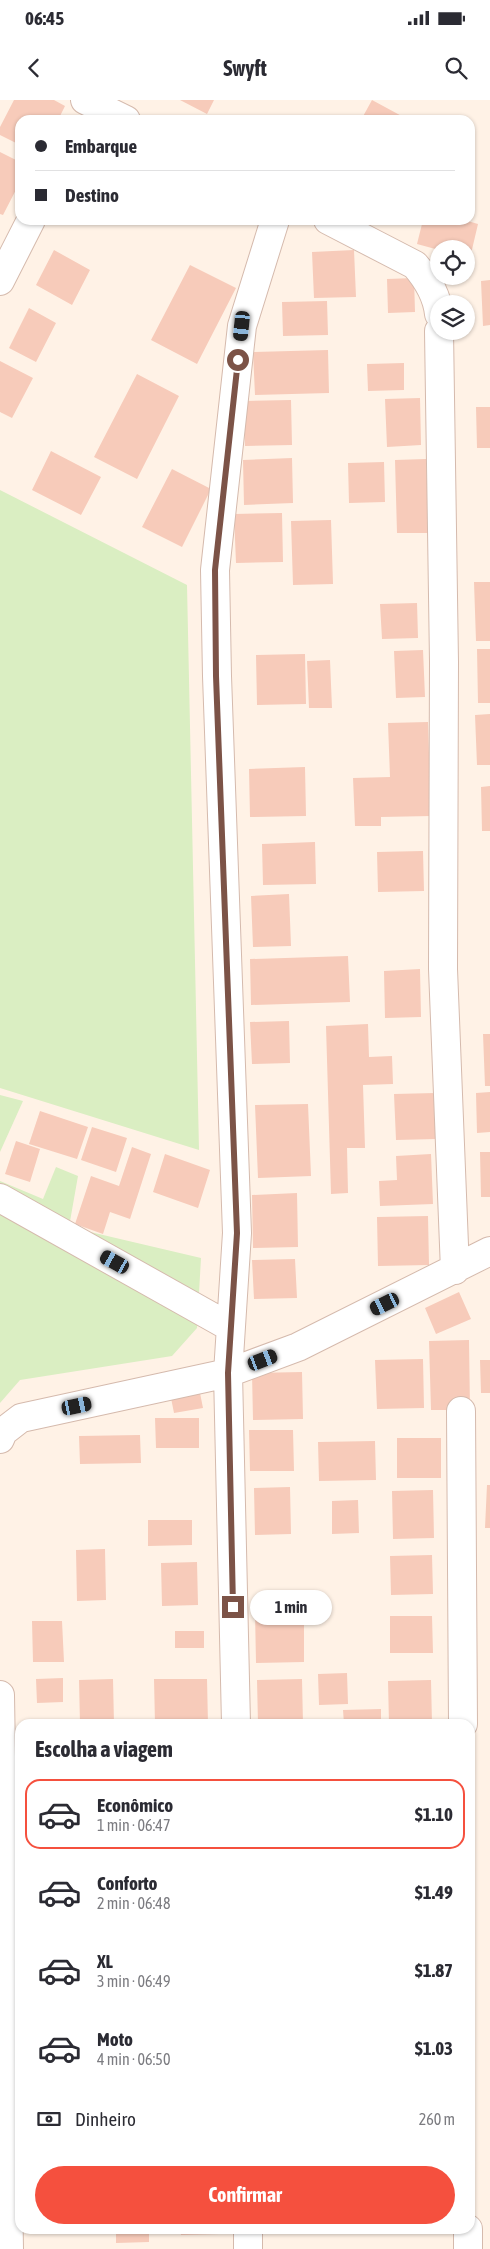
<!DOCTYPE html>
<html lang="pt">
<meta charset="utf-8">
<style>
body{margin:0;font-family:"Asap Condensed",sans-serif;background:#f2f2f3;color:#2b2b33;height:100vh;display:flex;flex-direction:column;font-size:19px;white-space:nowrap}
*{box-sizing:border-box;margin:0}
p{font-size:16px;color:#7c7c81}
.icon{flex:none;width:28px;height:28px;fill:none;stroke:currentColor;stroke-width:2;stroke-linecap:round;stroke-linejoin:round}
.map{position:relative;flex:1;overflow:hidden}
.sheet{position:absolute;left:15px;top:1619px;width:460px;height:515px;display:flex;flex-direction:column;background:#fff;border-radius:15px;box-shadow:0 1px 4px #0004}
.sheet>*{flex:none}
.hud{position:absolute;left:15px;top:15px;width:460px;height:110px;border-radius:15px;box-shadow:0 1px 4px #0004;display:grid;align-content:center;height:110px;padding:0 20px;background:#fff}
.buttons{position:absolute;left:430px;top:140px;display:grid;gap:10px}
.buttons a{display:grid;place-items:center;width:45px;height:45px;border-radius:50%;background:#fff;box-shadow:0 1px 4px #0004;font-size:25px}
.end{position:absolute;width:22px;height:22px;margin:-11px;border:6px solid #7c5347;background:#fff;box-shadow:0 0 0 2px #fff}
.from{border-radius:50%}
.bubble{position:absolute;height:35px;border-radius:18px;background:#fff;box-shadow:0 1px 4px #0004;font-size:16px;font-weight:700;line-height:35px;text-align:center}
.car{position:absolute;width:15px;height:30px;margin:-15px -8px;border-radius:6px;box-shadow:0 0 4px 1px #0007;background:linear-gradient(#222 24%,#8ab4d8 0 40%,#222 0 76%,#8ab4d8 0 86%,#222 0)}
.hud b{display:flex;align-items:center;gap:18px;height:48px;font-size:19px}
.hud b+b{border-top:1px solid #e1e1e2}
.hud i{width:12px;height:12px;background:#2b2b33}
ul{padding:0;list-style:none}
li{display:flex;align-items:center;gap:15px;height:70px;margin:0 10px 8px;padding:0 10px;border:2px solid transparent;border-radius:15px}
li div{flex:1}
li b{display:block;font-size:19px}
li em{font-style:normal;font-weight:700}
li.selected{border-color:#f5503e}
li>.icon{width:45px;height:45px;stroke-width:1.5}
h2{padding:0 20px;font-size:22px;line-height:60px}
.pay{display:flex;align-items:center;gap:12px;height:55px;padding:0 20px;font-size:19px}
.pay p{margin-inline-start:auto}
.cta{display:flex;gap:10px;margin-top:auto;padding:10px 20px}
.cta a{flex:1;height:58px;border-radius:30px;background:#f5503e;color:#fff;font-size:20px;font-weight:700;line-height:58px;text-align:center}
.status{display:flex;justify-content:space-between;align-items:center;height:35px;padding:0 25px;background:#fff;direction:ltr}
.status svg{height:14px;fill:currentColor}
header{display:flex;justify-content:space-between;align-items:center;height:65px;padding:0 20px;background:#fff;font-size:22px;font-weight:700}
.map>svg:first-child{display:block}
.green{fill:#daeec2}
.building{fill:#f7cbba}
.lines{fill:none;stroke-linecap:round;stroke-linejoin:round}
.minor-casing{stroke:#d5baad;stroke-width:30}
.minor{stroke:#fff;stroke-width:28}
.route{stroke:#7c5347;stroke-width:6}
</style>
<div class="status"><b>06:45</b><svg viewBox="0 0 49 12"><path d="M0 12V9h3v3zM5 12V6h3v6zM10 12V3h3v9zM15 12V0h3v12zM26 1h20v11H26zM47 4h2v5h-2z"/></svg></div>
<header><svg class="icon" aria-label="back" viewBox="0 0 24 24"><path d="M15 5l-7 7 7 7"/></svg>Swyft<svg class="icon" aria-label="search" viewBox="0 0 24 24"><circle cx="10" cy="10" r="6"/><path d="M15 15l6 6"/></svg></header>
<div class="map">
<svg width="490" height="2149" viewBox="0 0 490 2149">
<rect width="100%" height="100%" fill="#fff2e6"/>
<!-- green -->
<path class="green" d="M0,390L187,485L199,1050L0,988Z
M0,995L23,1001L0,1052Z
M56,1067L78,1076L69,1127L201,1158L197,1228L172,1256L20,1280L0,1303V1081L43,1099Z"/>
<!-- building -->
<path class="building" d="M14,0H54L65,6L58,20H20V45L0,35V27Z
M180,0H214L207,14Z
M372,0L409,20H361Z
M0,52L20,62V82L3,115L0,114Z
M423,120H464L478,124L470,158L466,157V149L439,150L417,144Z
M54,150L90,170L72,205L36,185Z
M354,150L356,197L314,198L312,152Z
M190,165L236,188L197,264L151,240Z
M414,178L415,212L388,213L387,179Z
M490,180V225L483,226L481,181Z
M327,201L328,235L283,236L282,202Z
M29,208L56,223L36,262L9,248Z
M328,250L329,293L255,295L253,252Z
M0,261L33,278L12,318L0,312Z
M404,263V290L368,291L367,264Z
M137,274L179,296L137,379L94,357Z
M420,298L421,345L387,347L385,299Z
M291,300L292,345L245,346L243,301Z
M476,307H490V348H477Z
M51,351L101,377L81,415L32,390Z
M292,358L293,403L244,405L243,360Z
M426,359L429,433H397L395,360Z
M384,362L385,402L349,403L348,363Z
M172,369L211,389L182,447L142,427Z
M282,413L283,462L236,463L234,414Z
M331,420L333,484L293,485L291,421Z
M474,482H490V541H476Z
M417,503L418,538L382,539L380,504Z
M477,549H490V603H478Z
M423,550L425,597L396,598L394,551Z
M305,554L306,604L257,605L256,555Z
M330,560L332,608H309L307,561Z
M490,614V665H477L475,615Z
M428,622L431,716L381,717V726H355L353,678L390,677L388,623Z
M305,667L306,716L250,717L249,669Z
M490,686V731H482L481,687Z
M315,742L316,784L263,785L262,744Z
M423,751L424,791L378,792L377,752Z
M289,794L291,846L253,847L251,796Z
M348,856L350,902L251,905L250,859Z
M420,869L421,917L385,918L384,871Z
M289,921L290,963L252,964L250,922Z
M368,924L369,957L392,956L393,984L363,985L365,1048H347L348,1093L331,1094L326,926Z
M483,934H490V986H485Z
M490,992V1032L477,1033L476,993Z
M435,993L436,1039L396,1040L394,994Z
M308,1004L311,1076L258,1078L255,1005Z
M40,1011L88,1027L77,1059L29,1044Z
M92,1027L127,1038L116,1072L81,1060Z
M16,1041L40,1049L30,1082L5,1074Z
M132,1047L151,1054L130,1119L110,1112L103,1134L75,1124L91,1076L119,1086Z
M480,1052H490V1097H481Z
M165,1054L210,1070L198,1108L153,1092Z
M431,1054L433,1104L380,1106L379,1081L397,1080L396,1056Z
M297,1093L298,1147L253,1148L252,1095Z
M428,1116L429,1165L378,1166L377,1117Z
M295,1159L297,1198L254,1199L252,1160Z
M459,1192L471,1219L436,1234L425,1208Z
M469,1240L470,1310H431L429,1241Z
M423,1259L424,1308L377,1309L375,1260Z
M480,1260H490V1293H481Z
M302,1272L303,1319L253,1320L252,1273Z
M200,1293L203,1308L174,1313L171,1298Z
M155,1318H199V1348H156Z
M249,1330H293L294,1371H250Z
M140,1335L141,1363L80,1364L79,1336Z
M397,1338H441V1378H397Z
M375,1341L376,1380L319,1381L318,1342Z
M487,1385H490V1428H485Z
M290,1387L291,1434L255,1435L254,1388Z
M433,1390L434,1438L393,1439L392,1391Z
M358,1400L359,1433L332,1434V1401Z
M148,1420H192V1445L148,1446Z
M105,1449L106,1500L77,1501L76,1450Z
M432,1455L433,1494L391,1495L390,1456Z
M197,1462L198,1505L162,1506L161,1463Z
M304,1511V1562L256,1563L255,1512Z
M390,1516H432L433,1553H390Z
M32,1521H62L64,1562H33Z
M175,1531H204V1548H175Z
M347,1573L348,1604L319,1605L318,1574Z
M63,1578V1602L37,1603L36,1579Z
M113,1579L114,1624H80L79,1580Z
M154,1579H207L208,1624H155Z
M302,1579L303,1624H258L257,1580Z
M431,1580L432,1623L389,1624L388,1581Z
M381,1609V1624H344L343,1610Z
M36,2129H77V2131L36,2132Z
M116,2129H149V2142L116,2143Z
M180,2129H219V2134L181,2135Z"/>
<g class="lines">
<!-- minor casing -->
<g class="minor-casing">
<path id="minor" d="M85,0L126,20
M328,120L415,165C428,180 437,195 439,214
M0,181L31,120
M439,231L444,562L443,869L455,1170
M0,1098L230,1227
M461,1311L463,1624
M0,1339L3,1332L21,1318L228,1273L298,1247L490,1151
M0,1595L9,2149
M236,1624L228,1273L237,1133L217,576L215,470L242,226L275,120
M248,2129V2149
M468,2129V2149"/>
</g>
<!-- minor -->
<use href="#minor" class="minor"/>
</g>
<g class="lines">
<!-- route -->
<path class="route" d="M233,1507L228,1273L237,1133L216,576L215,470L238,260"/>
</g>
</svg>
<div class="buttons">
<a><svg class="icon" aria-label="locate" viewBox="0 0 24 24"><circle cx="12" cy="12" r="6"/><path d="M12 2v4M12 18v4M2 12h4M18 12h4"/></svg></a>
<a><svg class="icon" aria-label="layers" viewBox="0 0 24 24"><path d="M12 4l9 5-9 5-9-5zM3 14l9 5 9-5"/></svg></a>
</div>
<i class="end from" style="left:238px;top:260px"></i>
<i class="end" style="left:233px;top:1507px"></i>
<div class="bubble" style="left:250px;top:1490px;width:82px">1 min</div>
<i class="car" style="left:242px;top:226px;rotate:186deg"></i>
<i class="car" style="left:115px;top:1162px;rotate:299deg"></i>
<i class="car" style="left:385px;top:1204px;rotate:244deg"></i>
<i class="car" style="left:263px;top:1260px;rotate:69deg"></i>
<i class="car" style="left:77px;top:1306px;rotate:78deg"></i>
<div class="hud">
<b><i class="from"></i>Embarque</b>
<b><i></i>Destino</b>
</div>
<section class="sheet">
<h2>Escolha a viagem</h2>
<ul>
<li class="selected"><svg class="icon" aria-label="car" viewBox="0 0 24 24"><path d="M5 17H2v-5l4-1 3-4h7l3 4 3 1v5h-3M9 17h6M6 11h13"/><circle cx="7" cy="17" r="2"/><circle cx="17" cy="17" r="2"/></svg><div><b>Econômico</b><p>1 min · 06:47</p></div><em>$1.10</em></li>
<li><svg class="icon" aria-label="car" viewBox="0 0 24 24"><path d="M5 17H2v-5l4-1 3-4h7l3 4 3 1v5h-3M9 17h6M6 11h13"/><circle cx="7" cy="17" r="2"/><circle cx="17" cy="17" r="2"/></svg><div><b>Conforto</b><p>2 min · 06:48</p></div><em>$1.49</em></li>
<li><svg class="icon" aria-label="car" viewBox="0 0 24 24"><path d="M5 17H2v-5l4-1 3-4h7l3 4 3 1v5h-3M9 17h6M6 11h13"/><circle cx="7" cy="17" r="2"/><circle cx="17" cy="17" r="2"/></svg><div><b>XL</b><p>3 min · 06:49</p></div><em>$1.87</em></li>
<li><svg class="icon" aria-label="car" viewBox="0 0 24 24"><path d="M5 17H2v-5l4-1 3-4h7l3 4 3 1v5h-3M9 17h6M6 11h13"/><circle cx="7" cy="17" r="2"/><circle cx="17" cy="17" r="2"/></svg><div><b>Moto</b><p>4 min · 06:50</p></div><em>$1.03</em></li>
</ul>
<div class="pay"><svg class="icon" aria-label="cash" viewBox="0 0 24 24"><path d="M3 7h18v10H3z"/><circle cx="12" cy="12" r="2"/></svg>Dinheiro<p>260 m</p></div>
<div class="cta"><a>Confirmar</a></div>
</section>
</div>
